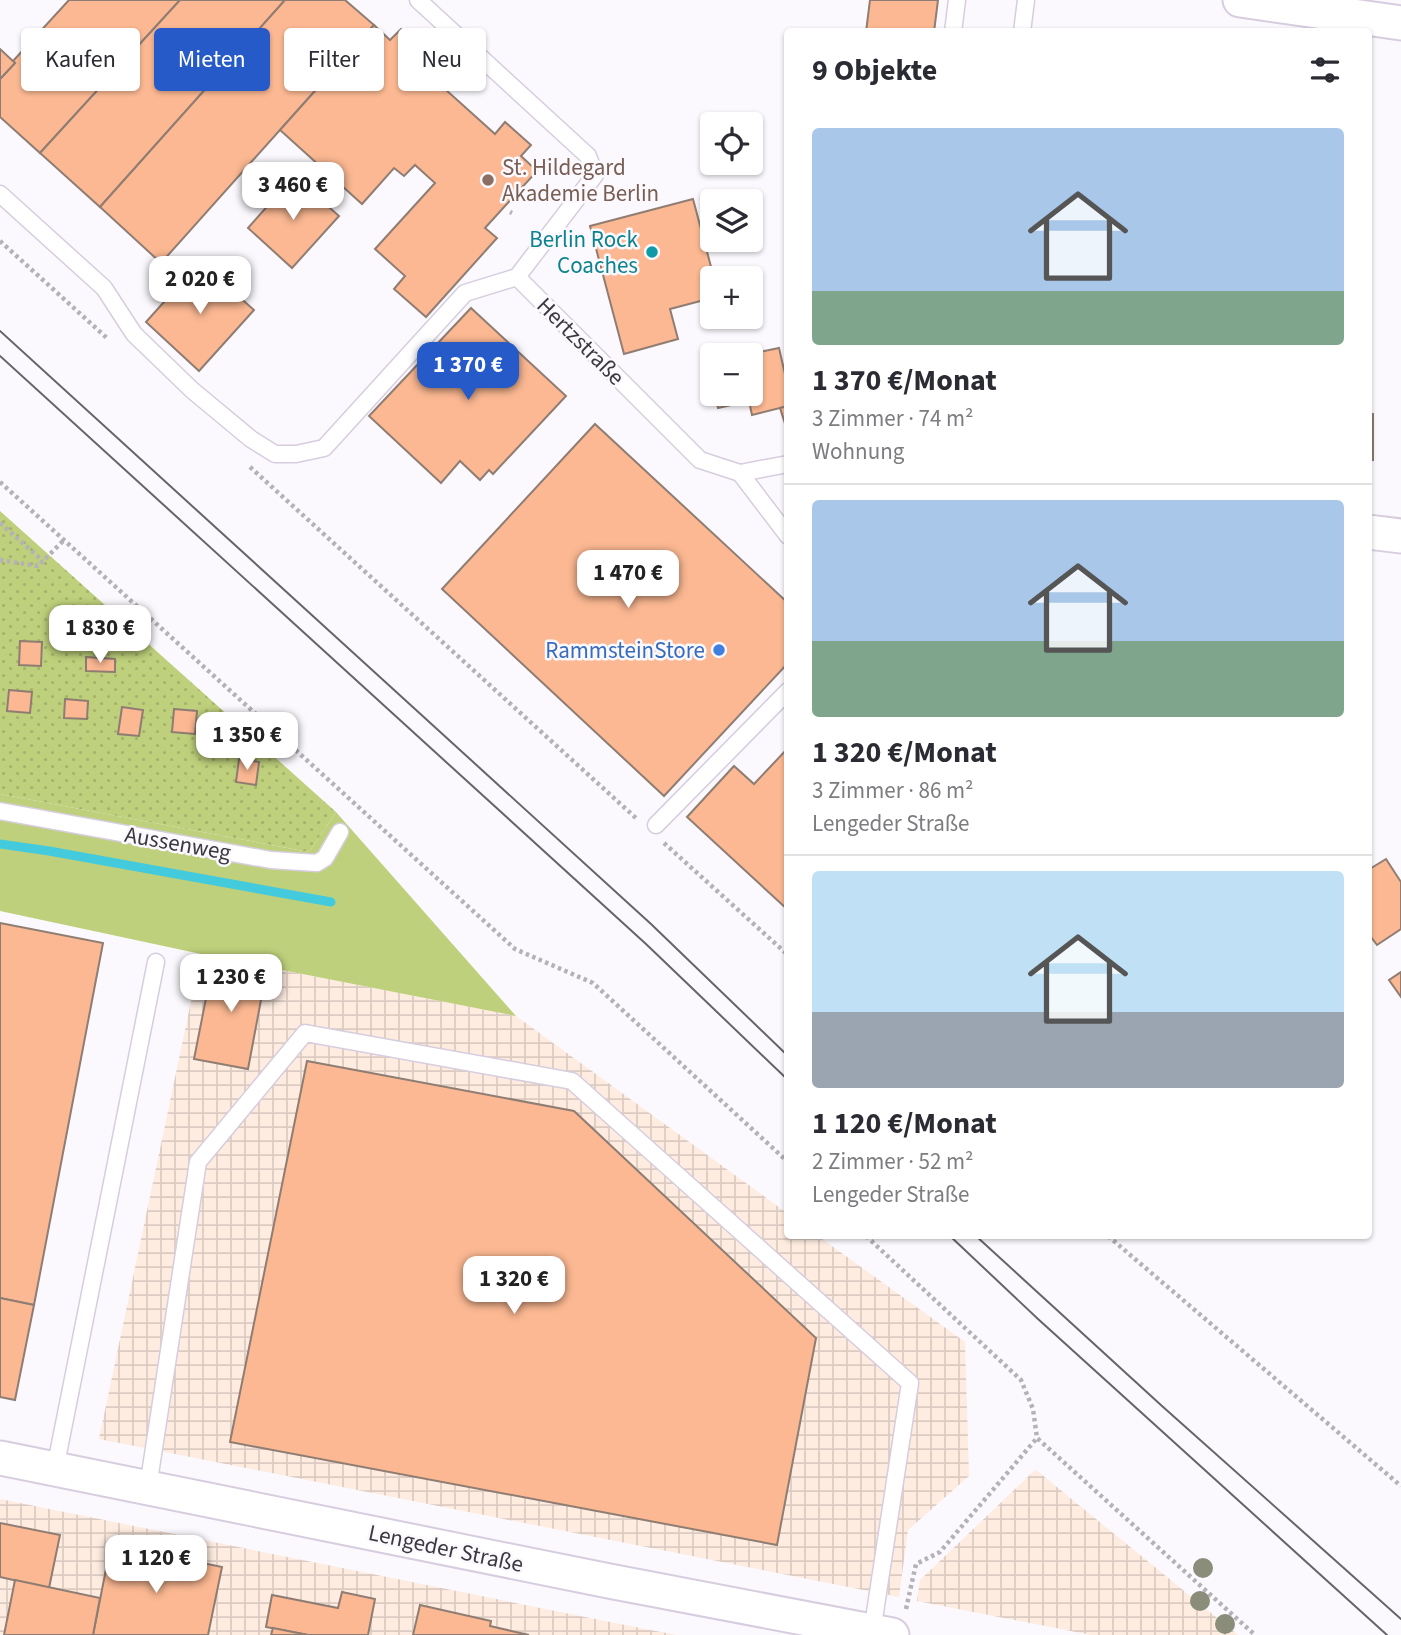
<!DOCTYPE html>
<html lang="de">
<head>
<meta charset="utf-8">
<style>
	body { margin:0; font-family:"Source Sans 3",sans-serif; background:#f7f7f7; color:#2b2b33; height:100vh; display:flex; flex-direction:column; font-size:26px; white-space:nowrap }
	* { box-sizing:border-box; margin:0 }
	p { font-size:23px; color:#7c7c81 }
	.icon { flex:none; width:38px; height:38px; fill:none; stroke:currentColor; stroke-width:2; stroke-linecap:round; stroke-linejoin:round }
	.map { position:relative; flex:1; overflow:hidden }
	.panel { position:absolute; left:784px; top:28px; width:588px; height:1211px; display:flex; flex-direction:column; background:#fff; border-radius:7px; box-shadow:0 2px 5px #0004 }
	.panel>* { flex:none }
	.top-card { position:absolute; left:21px; top:28px; width:658px; height:63px; display:flex; gap:14px }
	.controls { position:absolute; left:700px; top:112px; display:grid; gap:14px }
	.controls a { display:grid; place-items:center; width:63px; height:63px; border-radius:7px; background:#fff; box-shadow:0 2px 5px #0004; font-size:35px }
	.price { position:absolute; translate:-50% -60px; padding:0 16px; border-radius:14px; background:#fff; color:#222; font-size:23px; line-height:46px; filter:drop-shadow(0 2px 4px #0008) }
	.price::after { content:''; position:absolute; left:50%; top:42px; width:21px; height:16px; margin-left:-10px; background:inherit; clip-path:polygon(0 0,100% 0,50% 100%) }
	.price.active { background:#265ac8; color:#fff }
	ul { padding:0; list-style:none }
	li { display:grid; align-content:center; gap:14px; height:371px; padding:0 28px }
	li+li { border-top:2px solid #e1e1e2 }
	li span { display:grid; place-items:center; height:217px; border-radius:7px; color:#555 }
	li>.icon { margin-inline-start:auto }
	span .icon { width:126px; height:126px; fill:#fffc; stroke-width:1 }
	li b { font-size:30px }
	h2 { display:flex; justify-content:space-between; align-items:center; height:84px; padding:0 28px; font-size:30px }
	.tag { padding:0 24px; border-radius:7px; background:#fff; box-shadow:0 2px 5px #0004; font-size:24px; line-height:63px }
	.tag.active { background:#265ac8; color:#fff }
	.map>svg:first-child { display:block }
	.industrial { fill:url(#industrial-grid) }
	.green { fill:#bed07b }
	.garden { fill:url(#garden-dots) }
	.lines { fill:none; stroke-linecap:round; stroke-linejoin:round }
	.stream { stroke:#44cadd; stroke-width:9 }
	.building { fill:#fbb892; stroke:#8f7d73; stroke-width:2 }
	.lane-casing { stroke:#d7cddf; stroke-width:19 }
	.street-casing { stroke:#d7cddf; stroke-width:37 }
	.path { stroke:#b4b1b7; stroke-width:4.5; stroke-dasharray:3.5 3.5; stroke-linecap:butt }
	.lane { stroke:#fff; stroke-width:16 }
	.street { stroke:#fff; stroke-width:33 }
	.tram { stroke:#676369; stroke-width:2 }
	.tree { fill:#8a8d7a }
	.education-dot { fill:#8d6e63; stroke:#fbf9fd; stroke-width:2.5 }
	.culture-dot { fill:#0f9aa8; stroke:#fbf9fd; stroke-width:2.5 }
	.shop-dot { fill:#3f7fe0; stroke:#fbf9fd; stroke-width:2.5 }
	.labels { text-anchor:middle; stroke-width:5; stroke-linejoin:round; paint-order:stroke }
	.education-label { font-size:23px; fill:#785e54; stroke:#fbf9fd; text-anchor:start }
	.culture-label { font-size:23px; fill:#0d838f; stroke:#fbf9fd; text-anchor:end }
	.street-label { font-size:23px; fill:#3c383f; stroke:#fbf9fd }
	.shop-label { font-size:23px; fill:#366cbe; stroke:#fbf9fd; text-anchor:end }
</style>
</head>
<body>
<div class="map">
<svg width="1401" height="1635" viewBox="0 0 1401 1635">
	<defs>
		<pattern id="industrial-grid" width="8" height="8" patternUnits="userSpaceOnUse" patternTransform="scale(1.75)"><rect width="8" height="8" fill="#feece1"/><path d="M0 4h8M4 0v8" fill="none" stroke="#dbcbc2"/></pattern>
		<pattern id="garden-dots" width="8" height="8" patternUnits="userSpaceOnUse" patternTransform="scale(1.75)"><rect width="8" height="8" fill="#bed07b"/><path d="M2 2h.1M6 6h.1" fill="none" stroke="#a4b36b" stroke-width="1.8" stroke-linecap="round"/></pattern>
	</defs>
	<rect width="100%" height="100%" fill="#fbf9fd"/>
	<!-- industrial -->
	<g class="industrial">
		<path d="M201,954L516,1016L787,1213L788,1236H818L965,1342L969,1476L908,1530L899,1597L99,1439Z"/>
		<path d="M1035,1470H1036L1238,1635H1091L917,1601L920,1580Z"/>
		<path d="M0,1499L645,1629L677,1635H0Z"/>
	</g>
	<!-- green -->
	<path class="green" d="M0,794L309,852L336,812L516,1016L201,954L0,911Z"/>
	<!-- garden -->
	<path class="garden" d="M0,511L336,812L309,852L0,794Z"/>
	<g class="lines">
		<!-- stream -->
		<path class="stream" d="M0,844L49,851L331,902"/>
	</g>
	<!-- building -->
	<g class="building">
		<path d="M69,0H180L40,153L0,117V79L15,63L13,61Z"/>
		<path d="M180,0H285L100,207L40,153Z"/>
		<path d="M285,0H345L374,25L161,263L100,207Z"/>
		<path d="M870,0H938L934,32H866Z"/>
		<path d="M374,25L390,40L401,29L426,51L416,63L495,134L505,122L531,145L521,156L537,171L485,228L497,238L426,317L394,289L405,276L375,249L435,183L415,165L404,176L394,168L362,204L280,130Z"/>
		<path d="M0,49L15,63L0,79Z"/>
		<path d="M294,176L339,216L292,268L248,228Z"/>
		<path d="M693,199L714,278H712V298L670,309L678,339L624,354L590,226Z"/>
		<path d="M200,262L254,310L199,371L146,322Z"/>
		<path d="M471,308L566,396L493,474L489,470L480,480L460,461L441,483L369,416Z"/>
		<path d="M1368,320L1370,414H1373V460H1368Z"/>
		<path d="M779,348L788,387V406L752,415L749,401L718,408L715,394H751V355H745Z"/>
		<path d="M788,406V433L780,408Z"/>
		<path d="M595,424L788,603V663L664,796L442,589Z"/>
		<path d="M20,641L42,642L41,666L19,665Z"/>
		<path d="M86,657L115,659V672L86,671Z"/>
		<path d="M9,690L32,692L30,713L7,711Z"/>
		<path d="M65,699L88,701L87,719L64,718Z"/>
		<path d="M122,707L143,710L139,736L118,734Z"/>
		<path d="M174,709L197,711L195,734L172,732Z"/>
		<path d="M788,748V910L687,817L734,766L754,784Z"/>
		<path d="M239,759L259,762L256,785L236,782Z"/>
		<path d="M1386,859L1401,882V929L1377,945L1368,933V870Z"/>
		<path d="M0,923L103,943L34,1305L0,1298Z"/>
		<path d="M214,958L267,968L248,1069L194,1059Z"/>
		<path d="M1401,972V997L1389,980Z"/>
		<path d="M307,1061L574,1111L816,1338L777,1545L230,1442Z"/>
		<path d="M0,1298L34,1305L15,1400L0,1397Z"/>
		<path d="M0,1523L60,1535L49,1588L0,1577Z"/>
		<path d="M111,1544L222,1567L208,1635H93Z"/>
		<path d="M15,1580L100,1598L93,1635H4Z"/>
		<path d="M342,1592L375,1599L368,1635H308L266,1627L272,1595L338,1608Z"/>
		<path d="M420,1605L491,1621L490,1626L529,1635H413Z"/>
		<path d="M273,1628L308,1635H271Z"/>
	</g>
	<g class="lines">
		<!-- lane casing -->
		<g class="lane-casing">
			<g id="lane">
				<path d="M418,0L588,156L595,175L517,277L700,460L740,473L788,464"/>
				<path d="M953,32L957,0"/>
				<path d="M1022,32L1026,0"/>
				<path d="M0,194L104,288L134,334L192,390L251,439L275,454H296L324,448L465,293L517,277"/>
				<path d="M740,473L788,536"/>
				<path d="M0,811L271,860L317,863L325,858L340,832"/>
				<path d="M656,825L788,691"/>
				<path d="M55,1469L156,962"/>
				<path d="M148,1487L198,1162L305,1033L572,1081L910,1383L872,1632"/>
			</g>
		</g>
		<!-- street casing -->
		<g class="street-casing">
			<g id="street">
				<path d="M1240,0L1401,23"/>
				<path d="M1368,532L1401,536"/>
				<path d="M0,1458L609,1581L892,1635"/>
			</g>
		</g>
		<!-- path -->
		<g class="path">
			<path d="M510,212L512,213"/>
			<path d="M0,241L108,339"/>
			<path d="M250,467L637,819"/>
			<path d="M0,482L515,949L593,983L788,1162"/>
			<path d="M0,523L43,561"/>
			<path d="M0,560L38,566L64,540"/>
			<path d="M664,843L788,955"/>
			<path d="M866,1236L1021,1380L1033,1409L1037,1438L1255,1635"/>
			<path d="M1108,1236L1401,1486"/>
			<path d="M906,1609L916,1564L940,1552L1037,1438"/>
		</g>
		<!-- lane -->
		<use href="#lane" class="lane"/>
		<!-- street -->
		<use href="#street" class="street"/>
		<!-- tram -->
		<g class="tram">
			<path d="M0,331L651,924L788,1056"/>
			<path d="M0,356L646,944L788,1080"/>
			<path d="M950,1236L1038,1319L1387,1635"/>
			<path d="M976,1236L1162,1406L1401,1619"/>
		</g>
	</g>
	<!-- trees -->
	<g class="tree">
		<circle cx="1203" cy="1568" r="10"/>
		<circle cx="1200" cy="1601" r="10"/>
		<circle cx="1225" cy="1624" r="10"/>
	</g>
	<!-- markers -->
	<circle class="education-dot" cx="488" cy="180" r="7"/>
	<circle class="culture-dot" cx="652" cy="252" r="7"/>
	<circle class="shop-dot" cx="719" cy="650" r="7"/>
	<g class="labels">
		<!-- education labels -->
		<g class="education-label">
			<text x="502" y="175">St. Hildegard<tspan x="502" dy="26">Akademie Berlin</tspan></text>
		</g>
		<!-- culture labels -->
		<g class="culture-label">
			<text x="638" y="247">Berlin Rock<tspan x="638" dy="26">Coaches</tspan></text>
		</g>
		<!-- street labels -->
		<g class="street-label">
			<text transform="translate(581 341) rotate(45)" y="8">Hertzstraße</text>
			<text transform="translate(178 843) rotate(10)" y="8">Aussenweg</text>
			<text transform="translate(446 1548) rotate(12)" y="8">Lengeder Straße</text>
		</g>
		<!-- shop labels -->
		<g class="shop-label">
			<text x="705" y="658">RammsteinStore</text>
		</g>
	</g>
</svg>
<div class="controls">
<a><svg class="icon" aria-label="locate" viewBox="0 0 24 24"><circle cx="12" cy="12" r="6"/><path d="M12 2v4M12 18v4M2 12h4M18 12h4"/></svg></a>
<a><svg class="icon" aria-label="layers" viewBox="0 0 24 24"><path d="M12 4l9 5-9 5-9-5zM3 14l9 5 9-5"/></svg></a>
<a>+</a>
<a>−</a>
</div>
<b class="price" style="left:293px;top:222px">3 460 €</b>
<b class="price" style="left:200px;top:316px">2 020 €</b>
<b class="price active" style="left:468px;top:402px">1 370 €</b>
<b class="price" style="left:628px;top:610px">1 470 €</b>
<b class="price" style="left:100px;top:665px">1 830 €</b>
<b class="price" style="left:247px;top:772px">1 350 €</b>
<b class="price" style="left:231px;top:1014px">1 230 €</b>
<b class="price" style="left:514px;top:1316px">1 320 €</b>
<b class="price" style="left:156px;top:1595px">1 120 €</b>
<div class="top-card">
<a class="tag">Kaufen</a>
<a class="tag active">Mieten</a>
<a class="tag">Filter</a>
<a class="tag">Neu</a>
</div>
<section class="panel">
<h2>9 Objekte<svg class="icon" aria-label="filters" viewBox="0 0 24 24"><path d="M4 7h16M4 17h16"/><circle cx="9" cy="7" r="2"/><circle cx="15" cy="17" r="2"/></svg></h2>
<ul>
<li><span style="background:linear-gradient(#a9c7e8 75%,#7fa58c 0)"><svg class="icon" aria-label="home" viewBox="0 0 24 24"><path d="M3 11l9-7 9 7M6 9v11h12V9"/></svg></span><div><b>1 370 €/Monat</b><p>3 Zimmer · 74 m²</p><p>Wohnung</p></div></li>
<li><span style="background:linear-gradient(#a9c7e8 65%,#7fa58c 0)"><svg class="icon" aria-label="home" viewBox="0 0 24 24"><path d="M3 11l9-7 9 7M6 9v11h12V9"/></svg></span><div><b>1 320 €/Monat</b><p>3 Zimmer · 86 m²</p><p>Lengeder Straße</p></div></li>
<li><span style="background:linear-gradient(#bfe0f5 65%,#9aa5b1 0)"><svg class="icon" aria-label="home" viewBox="0 0 24 24"><path d="M3 11l9-7 9 7M6 9v11h12V9"/></svg></span><div><b>1 120 €/Monat</b><p>2 Zimmer · 52 m²</p><p>Lengeder Straße</p></div></li>
</ul>
</section>
</div>
</body>
</html>
